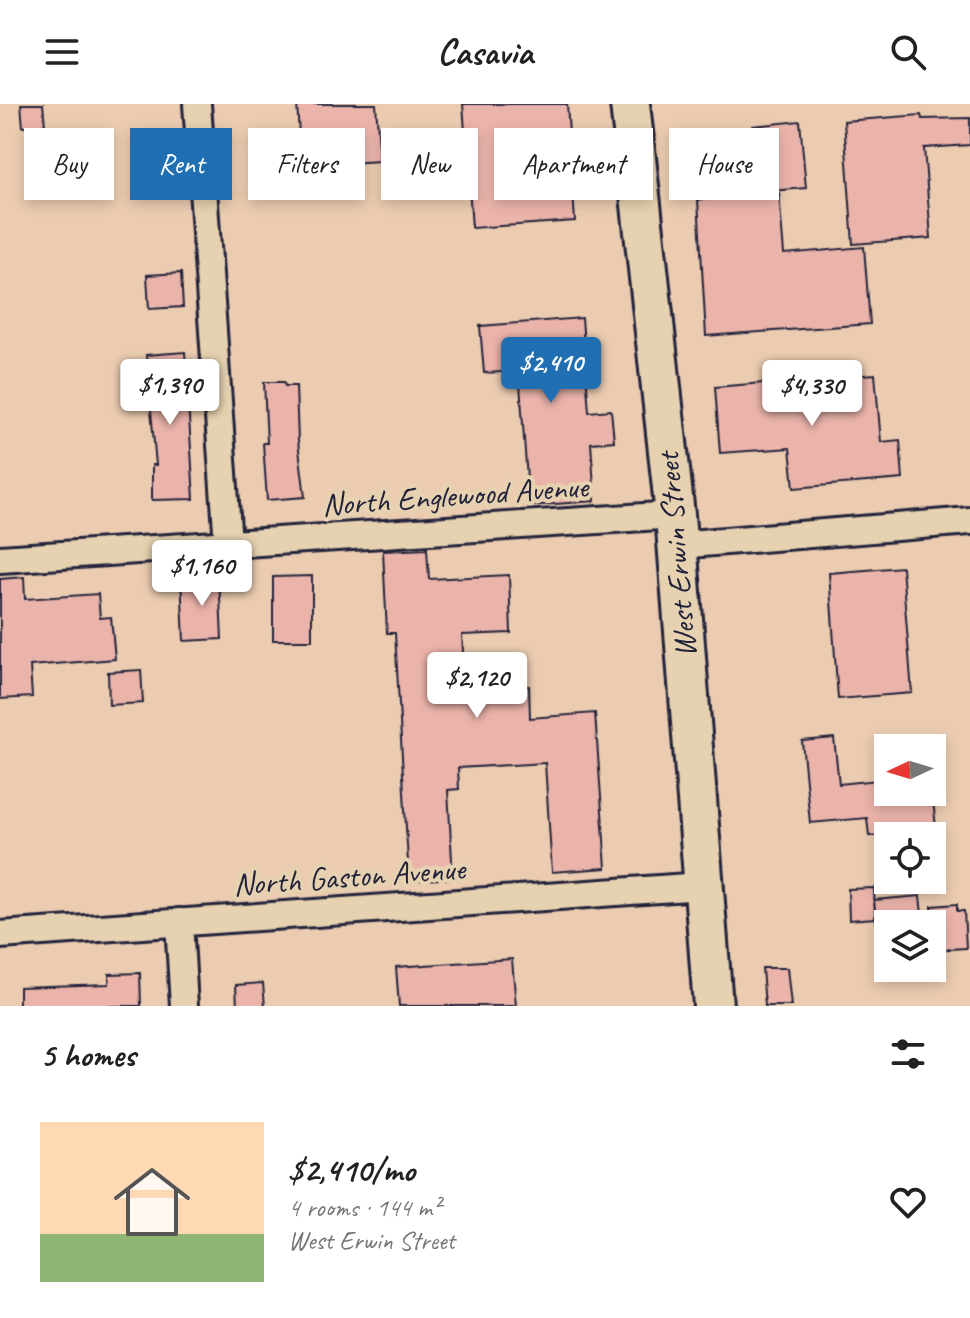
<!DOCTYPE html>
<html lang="en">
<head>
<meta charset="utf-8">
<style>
	body { margin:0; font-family:Caveat,sans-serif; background:#f6f6f6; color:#222; height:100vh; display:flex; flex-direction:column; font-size:30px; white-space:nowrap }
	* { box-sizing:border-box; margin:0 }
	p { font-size:26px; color:#767676 }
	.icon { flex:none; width:44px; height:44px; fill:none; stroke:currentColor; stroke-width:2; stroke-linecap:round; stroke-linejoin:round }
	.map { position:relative; height:902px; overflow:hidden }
	.panel { display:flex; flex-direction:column; background:#fff; flex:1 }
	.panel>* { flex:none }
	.top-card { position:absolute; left:24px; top:24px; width:922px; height:72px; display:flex; gap:16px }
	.needle { width:52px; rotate:266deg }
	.tools { position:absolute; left:874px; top:630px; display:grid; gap:16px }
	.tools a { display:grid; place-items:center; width:72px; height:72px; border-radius:0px; background:#fff; box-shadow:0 4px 12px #0003; font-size:40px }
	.price { position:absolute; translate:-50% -68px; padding:0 18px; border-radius:8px; background:#fff; color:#222; font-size:26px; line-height:52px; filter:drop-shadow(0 2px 4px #0008) }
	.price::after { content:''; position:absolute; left:50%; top:48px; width:24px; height:18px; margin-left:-12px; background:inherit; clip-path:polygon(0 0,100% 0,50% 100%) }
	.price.on { background:#1f6fb2; color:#fff }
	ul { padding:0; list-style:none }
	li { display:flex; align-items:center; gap:24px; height:200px; padding:0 40px }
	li+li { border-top:2px solid #e0e0e0 }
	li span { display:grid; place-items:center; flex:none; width:224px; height:160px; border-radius:0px; color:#555 }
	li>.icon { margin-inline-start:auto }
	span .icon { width:96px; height:96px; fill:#fffc; stroke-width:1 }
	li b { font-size:34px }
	h2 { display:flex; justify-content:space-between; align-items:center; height:96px; padding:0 40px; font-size:34px }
	.chip { padding:0 28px; border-radius:0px; background:#fff; box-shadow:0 4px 12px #0003; font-size:28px; line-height:72px }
	.chip.on { background:#1f6fb2; color:#fff }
	header { display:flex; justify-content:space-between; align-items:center; height:104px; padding:0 40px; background:#fff; font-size:36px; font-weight:700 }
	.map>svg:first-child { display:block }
	.building { fill:#ebb4ab; stroke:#22223b; stroke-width:2 }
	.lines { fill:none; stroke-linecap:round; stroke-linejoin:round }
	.street-casing { stroke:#22223b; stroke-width:32 }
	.secondary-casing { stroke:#22223b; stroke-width:44 }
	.street { stroke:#e6d2b0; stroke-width:26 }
	.secondary { stroke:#e6d2b0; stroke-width:38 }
	.labels { text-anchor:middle; stroke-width:8; stroke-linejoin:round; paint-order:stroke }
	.street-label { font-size:32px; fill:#22223b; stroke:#e6d2b0 }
</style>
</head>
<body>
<header><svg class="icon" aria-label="menu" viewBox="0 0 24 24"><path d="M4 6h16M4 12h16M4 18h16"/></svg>Casavia<svg class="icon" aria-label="search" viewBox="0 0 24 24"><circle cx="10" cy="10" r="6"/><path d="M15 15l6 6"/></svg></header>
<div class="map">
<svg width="970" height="902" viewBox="0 0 970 902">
	<rect width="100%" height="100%" fill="#ebccb1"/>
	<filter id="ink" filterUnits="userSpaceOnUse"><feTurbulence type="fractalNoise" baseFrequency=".0125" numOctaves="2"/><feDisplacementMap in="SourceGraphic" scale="16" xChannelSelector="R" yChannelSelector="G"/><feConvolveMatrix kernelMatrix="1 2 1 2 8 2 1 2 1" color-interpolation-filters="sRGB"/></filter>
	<g filter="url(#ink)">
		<!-- building -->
		<g class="building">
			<path d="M21,0H43L45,21L23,23Z"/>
			<path d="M297,0H376L380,57L301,62Z"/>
			<path d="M463,0H567L575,117L472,124Z"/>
			<path d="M921,11L922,15L970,14V41L924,44L931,134L853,140L844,17Z"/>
			<path d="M800,17L806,84L759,88L753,22Z"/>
			<path d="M779,89L784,150L864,143L870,220L706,232L698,96Z"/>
			<path d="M181,169L183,203L149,205L147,171Z"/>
			<path d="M582,214L589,308L611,306L614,337L591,339L595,397L529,402L519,267L484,269L480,222Z"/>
			<path d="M185,248L194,395L152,396V361H156L146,251Z"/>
			<path d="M875,270L881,338L900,336L903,375L794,384L790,344L720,349L715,283Z"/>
			<path d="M264,278H284L285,282H296L298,337L305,393L267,396L263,339H267Z"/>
			<path d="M427,445L429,475L509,471L511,529L462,531L465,582H529L530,614L595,609L606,764L552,768L545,659L458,664L459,685L448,686L453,774L409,777L395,529H387L383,447Z"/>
			<path d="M902,463L912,589L838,595L829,469Z"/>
			<path d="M219,472L222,535L184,537L181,474Z"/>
			<path d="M312,472V536H273V473Z"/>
			<path d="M24,473L25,495L98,490L100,514L111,513L115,555L30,562L32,593L0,595V475Z"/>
			<path d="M141,566L143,599L109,601L108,568Z"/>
			<path d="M834,634L839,680L888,675V688H932L937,732H869L867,714L810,719L802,637Z"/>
			<path d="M874,784L875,814L849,816L848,785Z"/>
			<path d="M920,792L923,820L877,822L874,796Z"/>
			<path d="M957,800V807H964L966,844L932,846V802Z"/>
			<path d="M512,855L516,902H399L396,863Z"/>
			<path d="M762,864H787L791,902H765Z"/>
			<path d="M140,869L141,902H19V883L109,880V870Z"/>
			<path d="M263,879L265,902H237L236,881Z"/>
		</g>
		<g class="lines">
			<!-- street casing -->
			<g class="street-casing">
				<g id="street">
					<path d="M197,0L228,440"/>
					<path d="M677,441L970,417"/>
					<path d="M0,455L675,411"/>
					<path d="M179,818L184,902"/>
					<path d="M0,831L702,782"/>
				</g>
			</g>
			<!-- secondary casing -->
			<g class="secondary-casing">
				<path id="secondary" d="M630,0L675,411L713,902"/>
			</g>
			<!-- street -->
			<use href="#street" class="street"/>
			<!-- secondary -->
			<use href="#secondary" class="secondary"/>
		</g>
	</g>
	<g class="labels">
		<!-- street labels -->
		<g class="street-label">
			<text transform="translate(455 391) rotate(-4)" y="11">North Englewood Avenue</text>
			<text transform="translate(676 451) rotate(-95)" y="11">West Erwin Street</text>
			<text transform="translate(349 772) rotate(-4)" y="11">North Gaston Avenue</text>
		</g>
	</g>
</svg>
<div class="tools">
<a><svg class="needle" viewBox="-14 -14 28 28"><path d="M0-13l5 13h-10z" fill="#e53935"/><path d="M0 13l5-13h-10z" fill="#767676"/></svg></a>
<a><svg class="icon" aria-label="locate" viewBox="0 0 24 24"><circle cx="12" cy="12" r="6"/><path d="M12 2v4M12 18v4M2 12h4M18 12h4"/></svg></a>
<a><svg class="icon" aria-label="layers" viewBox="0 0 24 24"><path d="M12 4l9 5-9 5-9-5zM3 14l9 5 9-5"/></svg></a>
</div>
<b class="price on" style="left:551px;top:301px">$2,410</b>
<b class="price" style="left:170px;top:323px">$1,390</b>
<b class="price" style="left:812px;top:324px">$4,330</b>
<b class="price" style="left:202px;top:504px">$1,160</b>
<b class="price" style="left:477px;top:616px">$2,120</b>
<div class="top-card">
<a class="chip">Buy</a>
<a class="chip on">Rent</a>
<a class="chip">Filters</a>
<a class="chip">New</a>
<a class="chip">Apartment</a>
<a class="chip">House</a>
</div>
</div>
<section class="panel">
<h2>5 homes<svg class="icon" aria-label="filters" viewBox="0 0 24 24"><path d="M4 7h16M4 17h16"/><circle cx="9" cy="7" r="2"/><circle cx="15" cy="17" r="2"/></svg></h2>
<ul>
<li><span style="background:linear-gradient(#ffd9b3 70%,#8fb573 0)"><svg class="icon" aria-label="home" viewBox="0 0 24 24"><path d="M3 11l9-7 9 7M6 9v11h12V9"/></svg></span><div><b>$2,410/mo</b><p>4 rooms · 144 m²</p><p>West Erwin Street</p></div><svg class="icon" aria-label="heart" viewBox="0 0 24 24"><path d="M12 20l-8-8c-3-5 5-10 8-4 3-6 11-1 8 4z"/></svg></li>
</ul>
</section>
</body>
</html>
